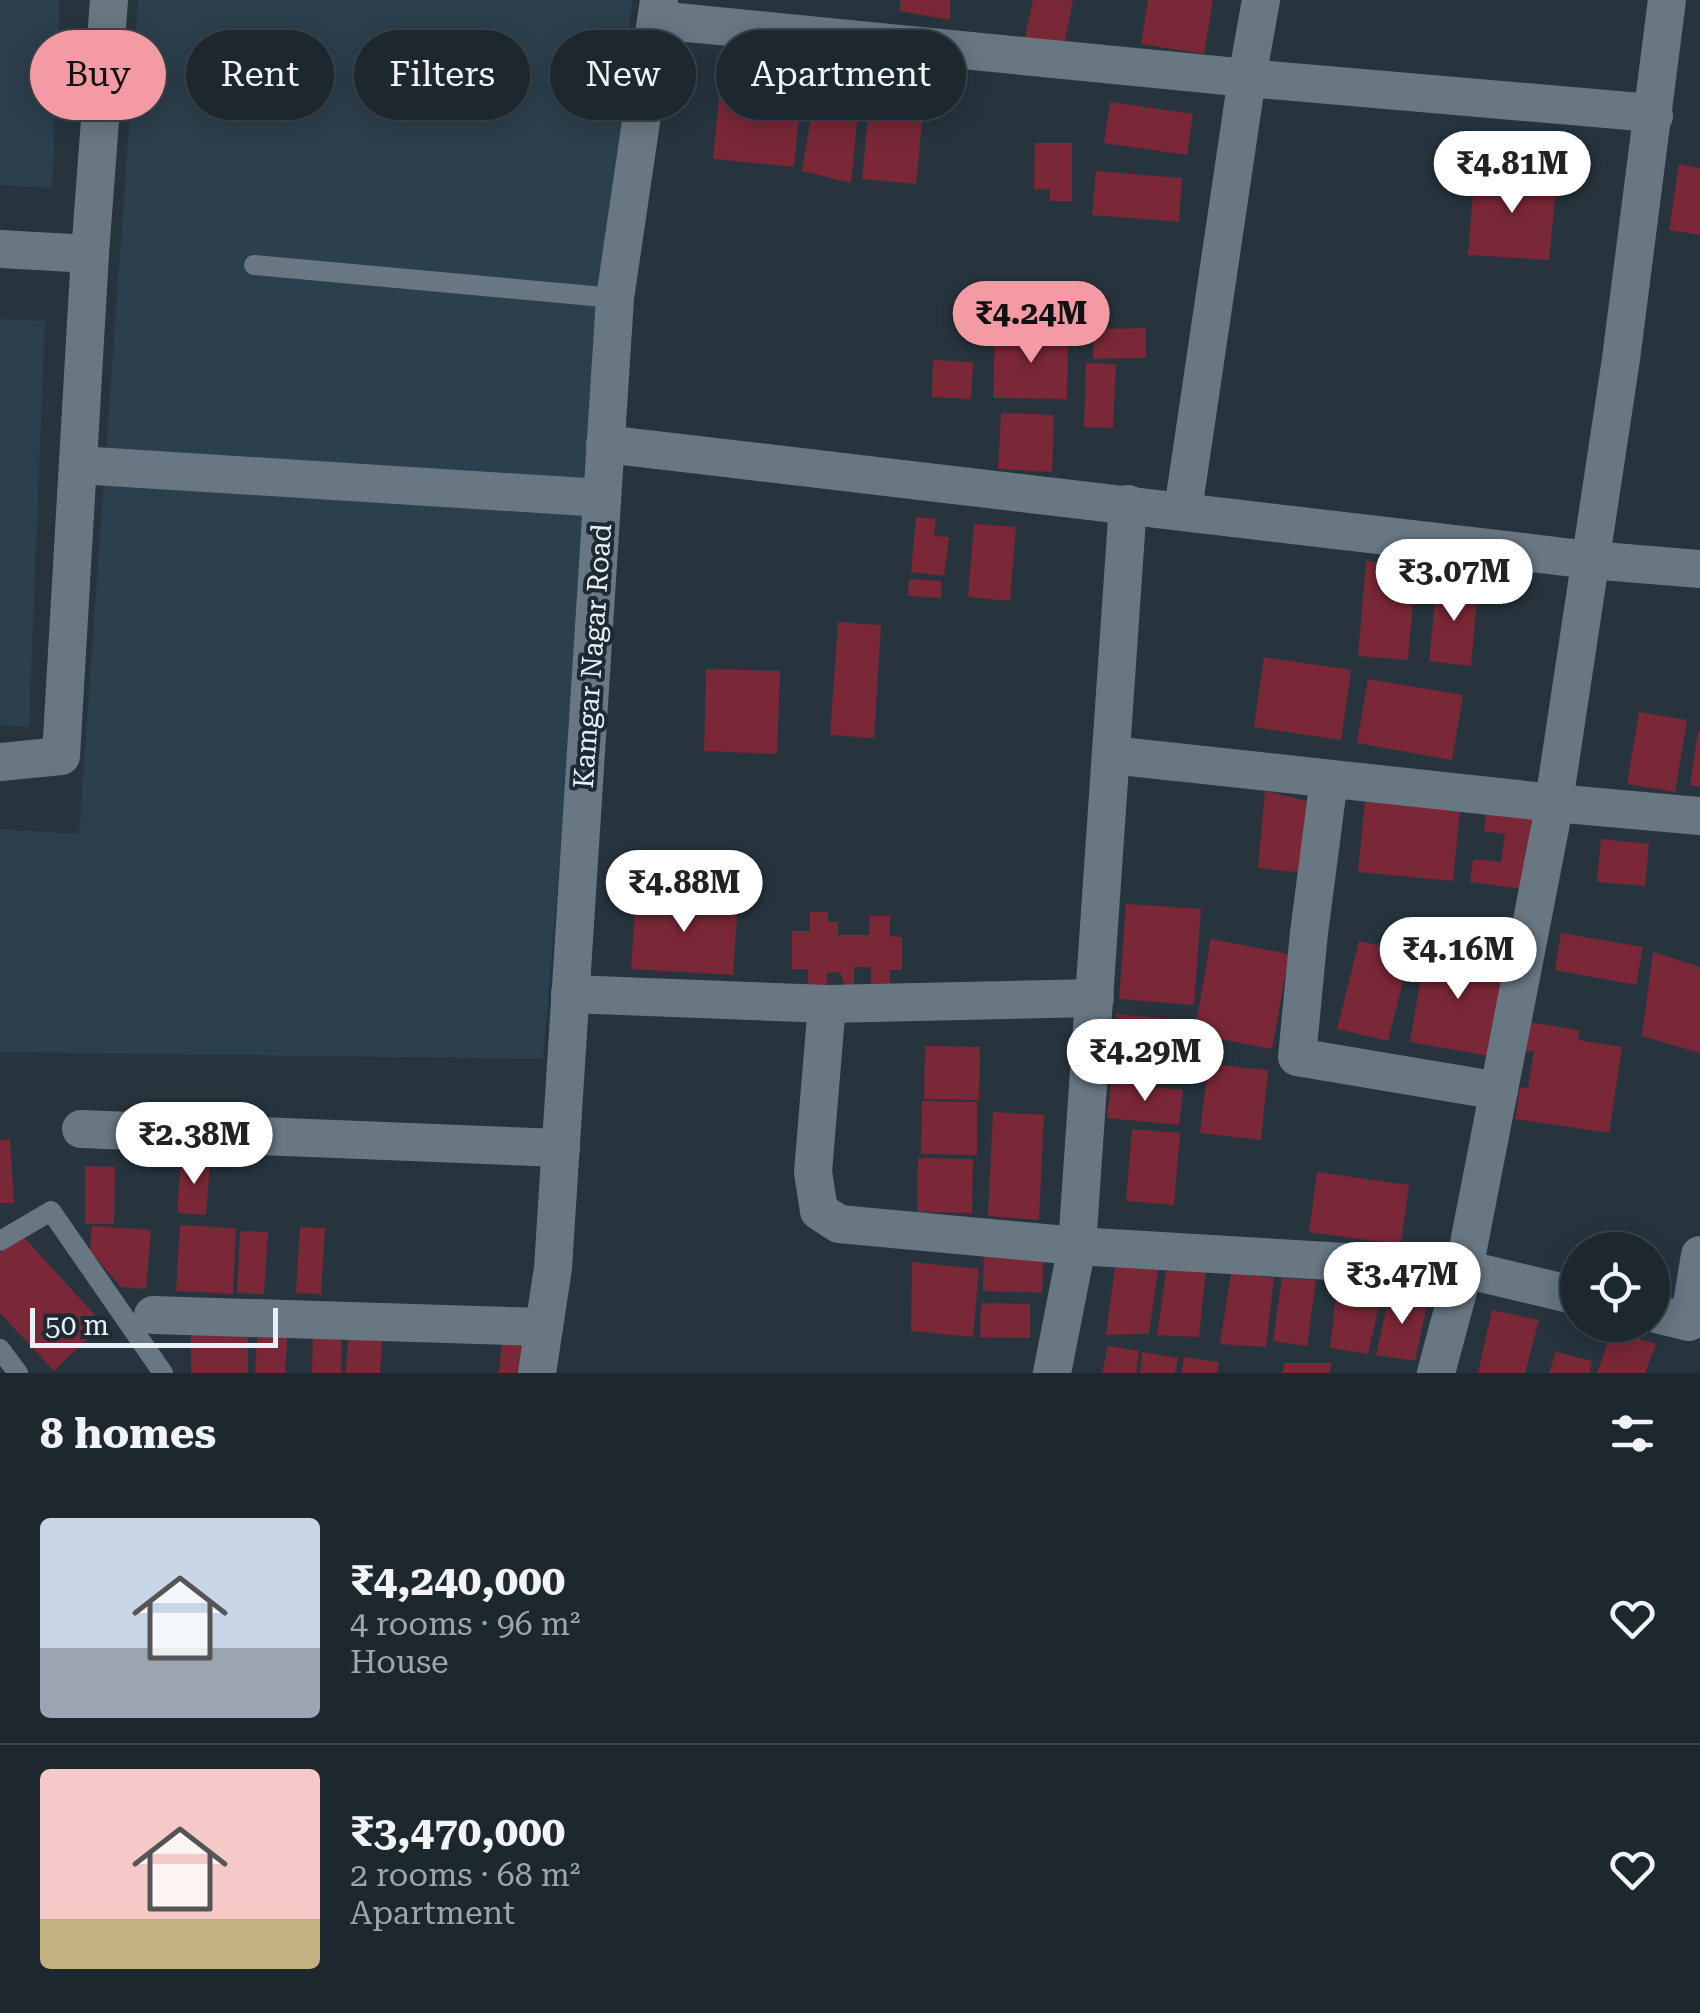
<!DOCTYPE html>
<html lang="en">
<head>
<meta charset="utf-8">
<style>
	body { margin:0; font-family:"Roboto Serif",serif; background:#252f36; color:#f1f3f6; height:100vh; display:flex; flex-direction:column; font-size:38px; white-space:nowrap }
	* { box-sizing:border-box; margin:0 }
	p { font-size:32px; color:#a0a5aa }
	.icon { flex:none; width:55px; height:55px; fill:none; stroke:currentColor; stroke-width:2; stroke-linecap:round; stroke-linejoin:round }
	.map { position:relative; height:1373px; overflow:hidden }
	.sheet { display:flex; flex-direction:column; background:#1d272e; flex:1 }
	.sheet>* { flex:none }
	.guide { position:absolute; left:30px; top:30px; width:1000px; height:90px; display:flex; gap:20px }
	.tools { position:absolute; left:1560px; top:1232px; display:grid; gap:20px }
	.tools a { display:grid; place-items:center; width:110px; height:110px; border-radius:50%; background:#1d272e; box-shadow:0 5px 25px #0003,0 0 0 2px #3b444a; font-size:50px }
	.scale { position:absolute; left:30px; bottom:25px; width:248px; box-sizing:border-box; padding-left:10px; border:5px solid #e8f1f7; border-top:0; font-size:28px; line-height:35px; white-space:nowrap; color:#e8f1f7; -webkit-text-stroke:8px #1d2a33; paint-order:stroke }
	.price { position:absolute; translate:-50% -85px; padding:0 22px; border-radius:35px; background:#fff; color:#222; font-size:32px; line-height:65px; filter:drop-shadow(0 2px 5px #0008) }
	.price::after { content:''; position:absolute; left:50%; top:60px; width:30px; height:22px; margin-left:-15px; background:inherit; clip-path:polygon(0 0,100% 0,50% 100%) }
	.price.active { background:#f49aa4; color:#111 }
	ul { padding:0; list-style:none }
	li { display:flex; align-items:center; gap:30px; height:250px; padding:0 40px }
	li+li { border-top:2px solid #3b444a }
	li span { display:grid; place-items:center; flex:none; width:280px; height:200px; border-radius:10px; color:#555 }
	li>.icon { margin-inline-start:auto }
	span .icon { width:120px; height:120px; fill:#fffc; stroke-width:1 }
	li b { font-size:42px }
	h2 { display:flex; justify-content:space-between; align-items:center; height:120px; padding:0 40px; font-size:42px }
	.pill { padding:0 35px; border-radius:45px; background:#1d272e; box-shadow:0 5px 25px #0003,0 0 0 2px #3b444a; font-size:35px; line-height:90px }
	.pill.active { background:#f49aa4; color:#111 }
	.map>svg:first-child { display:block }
	.built { fill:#2c3f4c }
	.building { fill:#7a2737 }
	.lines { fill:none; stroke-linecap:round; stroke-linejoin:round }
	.service { stroke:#687782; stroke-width:20 }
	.minor { stroke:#687782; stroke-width:38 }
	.labels { text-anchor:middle; stroke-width:8; stroke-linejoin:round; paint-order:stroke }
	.street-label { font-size:28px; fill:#e8f1f7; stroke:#1d2a33 }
</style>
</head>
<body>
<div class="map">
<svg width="1700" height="1373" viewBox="0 0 1700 1373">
	<rect width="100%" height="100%" fill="#27343e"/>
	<!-- built -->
	<g class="built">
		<path d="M0,0H60L52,188L0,185Z"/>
		<path d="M138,0H632L543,1059L0,1052V829L79,834Z"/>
		<path d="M0,319L45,321L29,727L0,725Z"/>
	</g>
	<!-- building -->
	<g class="building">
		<path d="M901,0H950V20L899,11Z"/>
		<path d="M1033,0H1073L1063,50L1024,42Z"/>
		<path d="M1148,0H1213L1204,54L1141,44Z"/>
		<path d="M723,57L804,66L794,167L713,159Z"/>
		<path d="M872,74L926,80L916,184L862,179Z"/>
		<path d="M818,75L861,83L851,183L802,171Z"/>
		<path d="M1110,102L1193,114L1187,155L1104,143Z"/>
		<path d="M1035,143H1072V201H1050V189L1034,190Z"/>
		<path d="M1679,164L1700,168V235L1669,230Z"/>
		<path d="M1096,171L1182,178L1179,222L1092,215Z"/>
		<path d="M1475,171L1557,178L1549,260L1468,255Z"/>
		<path d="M1146,328V358L1093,359V329Z"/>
		<path d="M995,332L1068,333L1067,399L993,398Z"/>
		<path d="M933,360L973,362L971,399L932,397Z"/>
		<path d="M1086,363L1116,364L1113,428L1084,427Z"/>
		<path d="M1001,413L1054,415L1052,472L998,469Z"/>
		<path d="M916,517L936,519L934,536L949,537L944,576L911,572Z"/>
		<path d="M974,524L1016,527L1010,601L968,597Z"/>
		<path d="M1366,561L1416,565L1408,660L1358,656Z"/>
		<path d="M909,579L941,581V598L908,596Z"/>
		<path d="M1437,583L1478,587L1471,666L1429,661Z"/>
		<path d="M838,622L881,625L874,738L830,735Z"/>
		<path d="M1264,657L1351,670L1341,740L1254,727Z"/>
		<path d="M706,669L780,671L777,754L704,751Z"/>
		<path d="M1368,679L1463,695L1452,760L1357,743Z"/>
		<path d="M1639,712L1687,720L1675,792L1627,784Z"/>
		<path d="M1698,732H1700V787L1690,785Z"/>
		<path d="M1265,791L1315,803L1305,873L1258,868Z"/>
		<path d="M1365,801L1460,810L1453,881L1358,872Z"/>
		<path d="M1486,810L1532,816L1524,889L1470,882L1473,859L1501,862L1505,834L1484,831Z"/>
		<path d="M1601,839L1649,844L1645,886L1597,882Z"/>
		<path d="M636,895L738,902L733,975L631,969Z"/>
		<path d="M1126,904L1201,909L1194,1005L1119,999Z"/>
		<path d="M810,912H828V922H838V935H869L870,916H890V936L902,937V970H890V989H871V967H854V992H847L840,972L827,973V991H808V969H792V931H810Z"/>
		<path d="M1561,933L1643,947L1636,985L1555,970Z"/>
		<path d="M1211,939L1289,954L1272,1049L1194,1034Z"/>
		<path d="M1359,941L1410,953L1388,1041L1337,1029Z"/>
		<path d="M1426,949L1506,963L1489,1056L1410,1042Z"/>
		<path d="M1653,952L1700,967V1053L1642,1036Z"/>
		<path d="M1116,1014L1184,1020L1180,1064L1105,1057L1108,1030L1145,1033L1146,1025L1116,1022Z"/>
		<path d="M1530,1022L1579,1030L1578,1040L1622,1047L1609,1133L1515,1119L1520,1087L1528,1088L1534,1051L1526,1052Z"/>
		<path d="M925,1046L980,1047L979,1100L924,1099Z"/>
		<path d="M1208,1064L1268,1070L1261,1140L1200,1133Z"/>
		<path d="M1111,1082L1183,1090L1179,1125L1107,1118Z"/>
		<path d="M922,1101L977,1102V1155L921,1154Z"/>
		<path d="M993,1112L1044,1115L1039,1220L988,1216Z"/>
		<path d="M1132,1129L1180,1133L1174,1205L1126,1201Z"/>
		<path d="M10,1139L14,1203H0V1140Z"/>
		<path d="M918,1158L973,1159L972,1213L917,1212Z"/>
		<path d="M181,1160L210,1162L206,1215L177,1213Z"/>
		<path d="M85,1166L115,1167L114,1224H85Z"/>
		<path d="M1317,1172L1409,1185L1401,1245L1309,1232Z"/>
		<path d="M180,1225L236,1228L233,1294L176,1291Z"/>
		<path d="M92,1226L151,1230L146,1289L121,1287L90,1251Z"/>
		<path d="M300,1227L325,1228L321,1294L296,1293Z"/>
		<path d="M240,1231L268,1232L264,1294L237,1293Z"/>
		<path d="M21,1234L103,1324L54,1371L0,1313V1253Z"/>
		<path d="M984,1248L1044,1251L1042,1293L983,1291Z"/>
		<path d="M1116,1260L1159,1263L1149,1334L1106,1335Z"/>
		<path d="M912,1262L979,1269L973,1337L911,1331Z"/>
		<path d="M1167,1266L1206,1270L1199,1337L1157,1335Z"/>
		<path d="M1231,1273L1274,1278L1266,1347L1220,1344Z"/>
		<path d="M1282,1278L1316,1280L1307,1346L1273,1341Z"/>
		<path d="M1337,1289L1382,1292L1368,1354L1330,1348Z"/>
		<path d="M1390,1293L1428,1300L1415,1361L1376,1355Z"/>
		<path d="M981,1303L1030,1304V1338L980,1337Z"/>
		<path d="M1492,1310L1539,1320L1525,1373H1478Z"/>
		<path d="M191,1322L248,1323V1373H191Z"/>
		<path d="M258,1324L288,1325L285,1373H255Z"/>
		<path d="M313,1327H342L341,1373H312Z"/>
		<path d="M1612,1330L1656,1344L1645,1373H1597Z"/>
		<path d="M348,1336L382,1338L380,1373H346Z"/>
		<path d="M502,1338L528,1341L525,1373H499Z"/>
		<path d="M1108,1346L1139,1351L1136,1373H1102Z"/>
		<path d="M1142,1352L1178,1358L1175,1373H1140Z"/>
		<path d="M1556,1352L1592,1361L1590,1373H1549Z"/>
		<path d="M1184,1357L1219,1362L1217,1373H1182Z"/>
		<path d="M1284,1363H1332L1329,1373H1283Z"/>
	</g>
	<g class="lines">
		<!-- service -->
		<g class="service">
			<path d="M254,265L615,298"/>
			<path d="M0,1241L51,1211L163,1373"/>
			<path d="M0,1349L18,1373"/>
		</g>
		<!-- minor -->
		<g class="minor">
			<path d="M657,20L1247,78L1652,113L1654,116"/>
			<path d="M0,249L90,254"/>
			<path d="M605,444L1590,560L1700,569"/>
			<path d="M78,465L602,498"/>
			<path d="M1183,510L1247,78L1261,0"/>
			<path d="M1111,755L1554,803L1700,816"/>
			<path d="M0,762L61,756L90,254L109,0"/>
			<path d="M1329,779L1309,933L1297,1057L1499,1091"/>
			<path d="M570,994L827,1004L1095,998"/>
			<path d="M827,1004L813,1172L819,1211L839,1224L1077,1246L1464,1269L1550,828L1621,359L1667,0"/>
			<path d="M81,1129L561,1148"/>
			<path d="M1652,1313L1689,1322L1700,1255"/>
			<path d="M153,1315L544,1327"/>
			<path d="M537,1373L553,1268L615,298L659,0"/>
			<path d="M1052,1373L1077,1246L1128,504"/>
			<path d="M1436,1373L1464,1269L1578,1296"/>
		</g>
	</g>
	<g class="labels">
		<!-- street labels -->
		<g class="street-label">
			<text transform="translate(592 656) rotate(-86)" y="10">Kamgar Nagar Road</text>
		</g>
	</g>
</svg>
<div class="tools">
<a><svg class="icon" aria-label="locate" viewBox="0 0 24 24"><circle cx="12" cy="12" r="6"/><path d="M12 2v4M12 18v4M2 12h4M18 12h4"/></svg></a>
</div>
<div class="scale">50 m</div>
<b class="price" style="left:1512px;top:216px">₹4.81M</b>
<b class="price active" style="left:1031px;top:366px">₹4.24M</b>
<b class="price" style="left:1454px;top:624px">₹3.07M</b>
<b class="price" style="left:684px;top:935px">₹4.88M</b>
<b class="price" style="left:1458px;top:1002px">₹4.16M</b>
<b class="price" style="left:1145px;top:1104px">₹4.29M</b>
<b class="price" style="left:194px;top:1187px">₹2.38M</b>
<b class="price" style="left:1402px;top:1327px">₹3.47M</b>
<div class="guide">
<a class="pill active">Buy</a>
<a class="pill">Rent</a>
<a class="pill">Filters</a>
<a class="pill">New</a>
<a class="pill">Apartment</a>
</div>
</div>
<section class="sheet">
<h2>8 homes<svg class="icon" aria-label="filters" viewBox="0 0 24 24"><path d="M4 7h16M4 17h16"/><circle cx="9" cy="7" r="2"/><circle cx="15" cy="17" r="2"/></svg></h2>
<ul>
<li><span style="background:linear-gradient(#c9d6e8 65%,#9aa5b1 0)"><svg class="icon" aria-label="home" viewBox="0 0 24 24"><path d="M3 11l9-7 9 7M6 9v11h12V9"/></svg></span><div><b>₹4,240,000</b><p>4 rooms · 96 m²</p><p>House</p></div><svg class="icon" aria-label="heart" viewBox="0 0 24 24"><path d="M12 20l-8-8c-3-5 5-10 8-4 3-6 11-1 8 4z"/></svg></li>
<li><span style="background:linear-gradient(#f6c9c9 75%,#c2b280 0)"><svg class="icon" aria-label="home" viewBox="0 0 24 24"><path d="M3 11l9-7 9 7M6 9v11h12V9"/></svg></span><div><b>₹3,470,000</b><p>2 rooms · 68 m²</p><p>Apartment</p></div><svg class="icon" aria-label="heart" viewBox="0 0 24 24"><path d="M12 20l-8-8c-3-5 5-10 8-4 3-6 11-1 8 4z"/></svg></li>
</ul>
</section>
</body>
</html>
